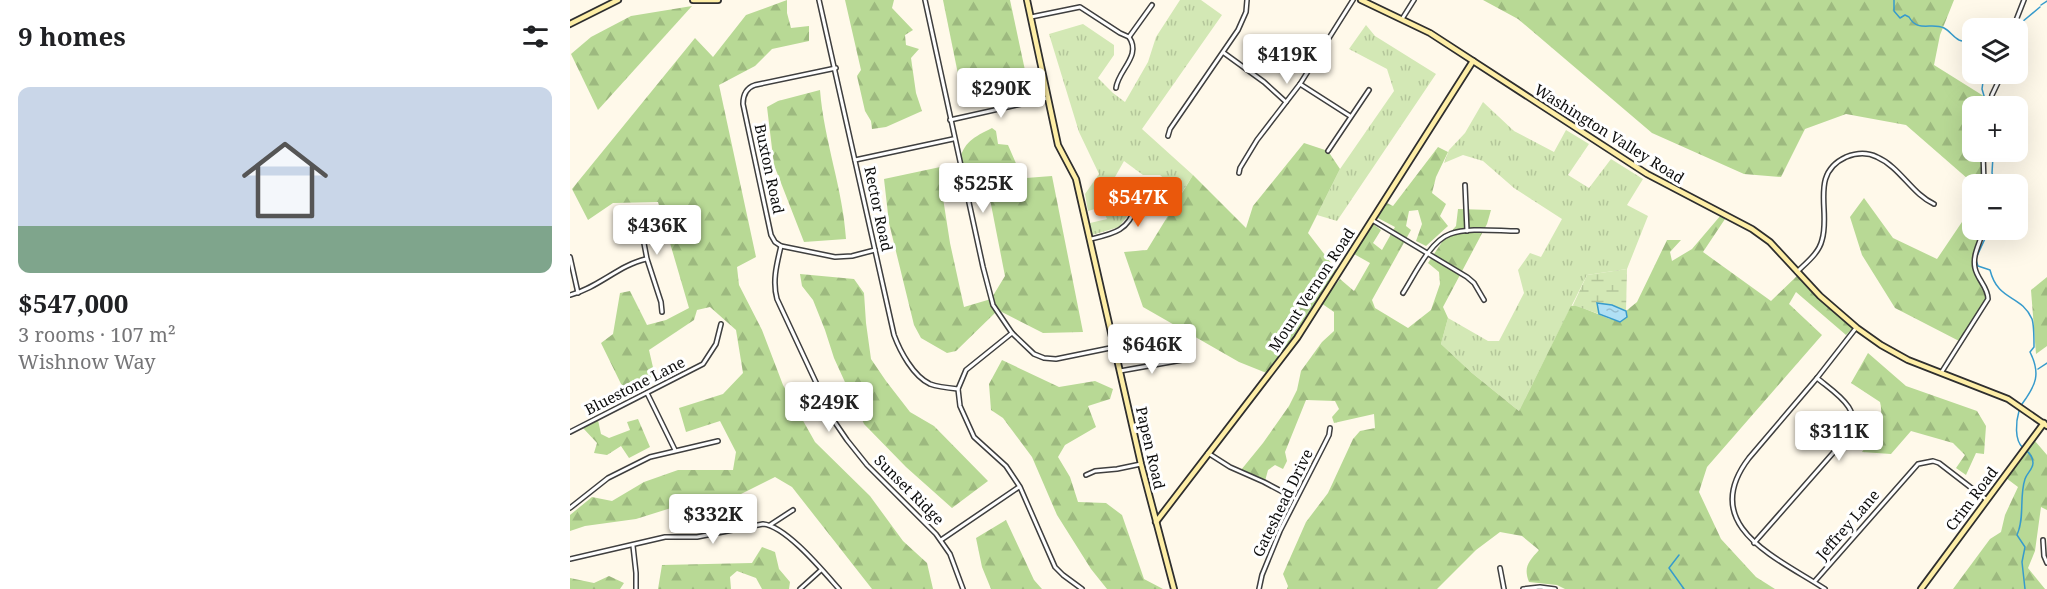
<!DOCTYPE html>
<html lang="en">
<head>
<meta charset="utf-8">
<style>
	body { margin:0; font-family:"Noto Serif",serif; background:#f2f2f2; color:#202124; height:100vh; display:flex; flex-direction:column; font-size:22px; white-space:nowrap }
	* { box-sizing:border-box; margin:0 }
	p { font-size:20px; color:#757577 }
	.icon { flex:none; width:33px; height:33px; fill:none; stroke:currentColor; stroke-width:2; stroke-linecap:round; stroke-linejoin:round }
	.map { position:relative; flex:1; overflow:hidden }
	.drawer { display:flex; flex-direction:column; background:#fff; width:570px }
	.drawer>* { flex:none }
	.controls { position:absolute; left:1392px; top:18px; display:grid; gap:12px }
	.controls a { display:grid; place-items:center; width:66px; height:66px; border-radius:12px; background:#fff; box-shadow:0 6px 24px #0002; font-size:30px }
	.price { position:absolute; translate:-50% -51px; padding:0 14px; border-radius:6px; background:#fff; color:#222; font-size:20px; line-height:39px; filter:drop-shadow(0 2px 3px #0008) }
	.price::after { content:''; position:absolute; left:50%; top:36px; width:18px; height:14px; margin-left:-9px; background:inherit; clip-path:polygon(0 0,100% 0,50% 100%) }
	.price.selected { background:#ea580c; color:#fff }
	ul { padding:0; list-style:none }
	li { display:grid; align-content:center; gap:12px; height:318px; padding:0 18px }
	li+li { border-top:2px solid #e0e0e0 }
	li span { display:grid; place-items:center; height:186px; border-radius:12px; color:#555 }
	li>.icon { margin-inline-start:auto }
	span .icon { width:108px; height:108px; fill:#fffc; stroke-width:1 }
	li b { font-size:26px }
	h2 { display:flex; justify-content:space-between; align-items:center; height:72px; padding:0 18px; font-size:26px }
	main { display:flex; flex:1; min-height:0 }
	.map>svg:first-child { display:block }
	.grass { fill:url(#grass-tufts) }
	.forest { fill:url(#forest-firs); fill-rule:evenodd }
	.wetland { fill:url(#wetland-marsh) }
	.water { fill:url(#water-ripples); stroke:#379bcc; stroke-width:1.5 }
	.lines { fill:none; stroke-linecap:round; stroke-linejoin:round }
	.stream { stroke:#379bcc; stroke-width:1.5 }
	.street-casing { stroke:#3f3f3f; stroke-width:6 }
	.secondary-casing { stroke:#2e2e2e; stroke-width:8 }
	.street { stroke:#fff; stroke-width:3 }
	.secondary { stroke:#feeea6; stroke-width:4.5 }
	.labels { text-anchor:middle; stroke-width:6; stroke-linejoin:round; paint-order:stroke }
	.street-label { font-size:15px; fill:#0c0c0c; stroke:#fff }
</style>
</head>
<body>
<main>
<section class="drawer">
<h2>9 homes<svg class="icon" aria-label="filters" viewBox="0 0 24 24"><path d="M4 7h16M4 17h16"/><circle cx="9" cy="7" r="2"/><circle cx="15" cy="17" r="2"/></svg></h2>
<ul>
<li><span style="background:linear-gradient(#c9d6e8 75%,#7fa58c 0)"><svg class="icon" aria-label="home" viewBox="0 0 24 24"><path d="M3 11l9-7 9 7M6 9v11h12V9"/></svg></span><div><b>$547,000</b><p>3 rooms · 107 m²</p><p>Wishnow Way</p></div></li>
</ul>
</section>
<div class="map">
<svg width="1477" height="589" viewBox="0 0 1477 589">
	<defs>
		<pattern id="grass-tufts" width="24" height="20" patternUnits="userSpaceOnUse" patternTransform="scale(1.5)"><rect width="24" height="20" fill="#d3e8b5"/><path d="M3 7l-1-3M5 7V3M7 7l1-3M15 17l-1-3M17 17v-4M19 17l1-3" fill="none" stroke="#b4c69a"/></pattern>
		<pattern id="forest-firs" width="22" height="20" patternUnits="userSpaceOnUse" patternTransform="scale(1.5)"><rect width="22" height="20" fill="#b8d995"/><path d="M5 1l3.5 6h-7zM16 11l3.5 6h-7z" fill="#9db97f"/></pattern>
		<pattern id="wetland-marsh" width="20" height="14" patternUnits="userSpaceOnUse" patternTransform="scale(1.5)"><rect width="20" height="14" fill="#d3e8b5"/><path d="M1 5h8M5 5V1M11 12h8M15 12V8" fill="none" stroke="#b4c69a"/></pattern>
		<pattern id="water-ripples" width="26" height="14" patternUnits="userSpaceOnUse" patternTransform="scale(1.5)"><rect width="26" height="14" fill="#b0e0f5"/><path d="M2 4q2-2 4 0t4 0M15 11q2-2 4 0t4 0" fill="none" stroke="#96bfd1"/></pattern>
	</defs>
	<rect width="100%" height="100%" fill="#fff9ea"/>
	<!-- grass -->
	<g class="grass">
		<path d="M610,0H631L652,15L572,129L623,175L611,194L590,175H573L554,161L536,193L558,215L549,227L522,235L520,223L537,219L532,207L518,211L515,194L529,174L509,132L479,34L513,24L544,45V55L528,78L543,93L555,102L578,62L586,37Z"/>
		<path d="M796,25L805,36L866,74L767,221L747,215L770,169L824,91L817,69L779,49Z"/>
		<path d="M913,102L944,131L984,152L996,130L1019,144L998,175L1019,188L1041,159L1073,179L1057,205L1078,216L1057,269L1017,275L949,411L902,373L871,344L878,318L918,341H929L954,293L948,270L960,253L971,257L992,219L944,188L913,161L893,155L874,163L879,150L895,133Z"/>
	</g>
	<!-- forest -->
	<g class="forest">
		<path d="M217,0V13L221,28L239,26V41L202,49L185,66L149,85L186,257L167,267L169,285L192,330L213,385L245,442L300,496L333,541L357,563L363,589H302L222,487L205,477L163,498L117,503L66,519L15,526L0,531V515L22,497L42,501L74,482L108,470H163L166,452L150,421L116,432L109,408L153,394L173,373L166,330L140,307L127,310L124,320L79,350L85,376L53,388L31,343L43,334L50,293L60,291L77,325L96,320L119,308L88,202L43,203L18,220L2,189L125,38L143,57L176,15Z"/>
		<path d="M275,0H324L322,8L343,30L335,35L336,45L349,49L341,58L346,93L352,111L316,127L302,129L301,121L295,111L287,76L291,70Z"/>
		<path d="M373,0H440L456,75L454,81L409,91L389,79Z"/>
		<path d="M913,0H1384L1370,35L1364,65L1420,100V106H1402V152H1413L1414,184H1402V230H1413C1401,265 1403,263 1419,296L1391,342L1325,308L1292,255L1280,217L1294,198L1323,238L1367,259L1396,216L1398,179L1336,125L1276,114L1235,129L1211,177L1174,174L1082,133L948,19Z"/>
		<path d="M122,6L28,110L1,54L21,37L61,16Z"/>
		<path d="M250,90C254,141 273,189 276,239L234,242L204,165L197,107L208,101Z"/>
		<path d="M422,128L426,131L428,144L438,145L451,175L456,178L482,176L513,332L473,333L428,310L386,351L377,353L351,338L344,325L319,223L314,179L389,163C393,142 404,137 422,128ZM392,175L417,184L435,276L421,299L394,307L380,243L370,179Z"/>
		<path d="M734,143L758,151L770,169L738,233L768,272L727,338L699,374L669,362L573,307L554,252L577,250L623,175L676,228L683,206Z"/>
		<path d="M868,147L878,152L866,177L862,193L876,204L870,216L878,226L856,246L846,241L852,224L848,210L839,211L836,226L841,230L802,300L805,308L838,328L861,310L870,284L869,272L858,263L872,242L886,226L888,209L921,210L917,224L873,307L878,318L871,344L902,373L949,411L1001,306L1006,305L1040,319L1056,317V311L1067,302L1097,240H1111L1100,252L1102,261L1122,249L1151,215L1155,219L1133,252L1201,301L1229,274L1283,328L1276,335L1226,292L1219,304L1252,335L1137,467L1129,492L1151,539L1186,577L1205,589H995L987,585L959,582C953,567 959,561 969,550L952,536L930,532L906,550L867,589H717L718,586L713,574L736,522L758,493L783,439L790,431L805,428L804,414L764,423L762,417L769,409L765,401L736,400L715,452L717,461L713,469L705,465L698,470L695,481L671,470L693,443L719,406L727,390L731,371L752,342L764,331V312L751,303L770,279L784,291L800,263L784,254L802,223L811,230L803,243L812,250L825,227L806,217L815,202L823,206Z"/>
		<path d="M230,274L284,279L294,293L296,323L301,359L316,381L340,412L364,426L418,481L382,508L336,467L294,424L264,358L255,330L243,300L232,286Z"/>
		<path d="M1477,277V346L1466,354L1461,290Z"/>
		<path d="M1298,353L1336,386L1407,411L1416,426L1414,454L1406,453L1396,475L1386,468L1395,455L1383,443L1341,431L1321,454L1292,452C1303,437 1315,421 1310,402L1281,383Z"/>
		<path d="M432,360L489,387L525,381L543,389L540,399L518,406L526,427L495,445L488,457L500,477L508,502L536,503L552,515L574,579L593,589H537L521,569L487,515L462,457L433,418L421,410L419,384Z"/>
		<path d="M68,419L80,447L59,458L51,446L37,455L24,453L27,443L13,428L28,420L31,434L39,438L60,430L57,422Z"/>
		<path d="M1465,441L1477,455V510L1471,507L1465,551L1458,568L1475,589H1383L1420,539L1431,532L1435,515L1448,487L1436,478Z"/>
		<path d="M436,520L464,580L472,589H421L412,567L406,538Z"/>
		<path d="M192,547L205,552L209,569L220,582L219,589H192L186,578L167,571L160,577L161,589H88L92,565L182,563Z"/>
		<path d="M39,576L54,583L50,589H0V578L24,583Z"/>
	</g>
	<!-- wetland -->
	<path class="wetland" d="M1057,269L1056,311L1042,305L1028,303L1029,314L1003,305L1017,275Z"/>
	<!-- water -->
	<path class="water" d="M1027,303L1042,305L1056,311L1057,317L1050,322L1029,314Z"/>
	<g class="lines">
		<!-- stream -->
		<g class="stream">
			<path d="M1324,0V11L1330,18L1335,15L1339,17C1348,33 1361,22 1374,28C1380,31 1383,37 1389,40C1394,42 1397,41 1401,45"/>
			<path d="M1471,5L1477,1"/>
			<path d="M1446,27L1470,7"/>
			<path d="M1413,82L1414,74"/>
			<path d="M1417,106L1412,89L1413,82L1419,74"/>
			<path d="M1421,152L1423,156L1422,173L1426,184"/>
			<path d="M1407,256L1419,230"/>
			<path d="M1406,260L1408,266L1420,270C1428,302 1451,294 1462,319C1464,325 1464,340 1464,347L1460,352C1471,374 1466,385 1452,404"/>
			<path d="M1468,369L1477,363"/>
			<path d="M1449,411C1446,421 1444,440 1453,448"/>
			<path d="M1109,555L1099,568L1114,589"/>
			<path d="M1455,589L1452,562L1455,547L1447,535C1455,518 1449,497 1455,479C1457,473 1463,469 1463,463C1463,457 1460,454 1457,451"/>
		</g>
		<!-- street casing -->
		<g class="street-casing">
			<g id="street">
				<path d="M249,0L324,335C330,351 343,376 360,384C368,387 378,388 388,389"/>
				<path d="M355,0L413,267L423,305L442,333L464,354L474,358L486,359L545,347"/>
				<path d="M461,17L510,7L550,33L559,37L582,5"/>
				<path d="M832,19L844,0"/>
				<path d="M1443,28L1454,0"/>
				<path d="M654,53L694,82L716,102"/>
				<path d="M266,68L185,85C176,88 173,95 173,104L201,235L205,242L211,246L265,257L282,256L305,250"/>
				<path d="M730,84L780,116"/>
				<path d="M546,88C548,70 572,56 559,37"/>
				<path d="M1420,106L1422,95L1432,74"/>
				<path d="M380,120L478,98"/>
				<path d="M598,136L600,129L668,30L676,12L677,0"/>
				<path d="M758,151L799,90"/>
				<path d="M1413,152L1414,184"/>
				<path d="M285,160L383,139"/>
				<path d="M669,173L670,168L687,140L730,84L783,0"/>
				<path d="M895,185L897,231"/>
				<path d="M56,209L72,233L77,259L91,302L92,312"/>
				<path d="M802,220L897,277L904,283L914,300"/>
				<path d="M521,239C542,234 559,231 565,207C567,199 569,191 567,183"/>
				<path d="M211,246C207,263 202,281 207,299L264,421L277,440L297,465L366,534L380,554L393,589"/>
				<path d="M0,257L8,293"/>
				<path d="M1227,272C1237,262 1249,253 1252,240C1261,211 1239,174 1276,157C1286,153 1297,152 1307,157C1330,167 1342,194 1364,204"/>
				<path d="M833,293C844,276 860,241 880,234C898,227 928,231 947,231"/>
				<path d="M0,295C28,288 49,265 76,259"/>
				<path d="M442,333L396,370L388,389L390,406L404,437L436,466L450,487L485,567L493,575L512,589"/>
				<path d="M550,371L612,360"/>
				<path d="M1371,373L1418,299C1418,287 1407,279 1405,268C1402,254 1411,242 1413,230"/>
				<path d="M77,393L105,450"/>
				<path d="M0,432L133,364L146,344L151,324"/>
				<path d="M638,453L660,467L694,482L726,499"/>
				<path d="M516,475L525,471L547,469L571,464"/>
				<path d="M0,508L38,478L80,457L148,441"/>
				<path d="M200,525L223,510"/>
				<path d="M371,540L449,487"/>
				<path d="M1473,540L1474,556L1477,563"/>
				<path d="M1184,543L1278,436C1295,410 1265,393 1247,378"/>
				<path d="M63,546L66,573V589"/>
				<path d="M0,559L95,537H127L193,524C216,526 253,571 269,589"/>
				<path d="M930,568L934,589"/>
				<path d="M1245,581L1348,464L1363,461L1369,463L1417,500"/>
				<path d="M230,589L251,570"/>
				<path d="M689,589L692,575L710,531L754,445L759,435L760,428"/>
				<path d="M953,589L970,587L985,589"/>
				<path d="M1255,589C1208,558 1127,526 1179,458L1247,378L1286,328"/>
			</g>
		</g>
		<!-- secondary casing -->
		<g class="secondary-casing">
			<g id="secondary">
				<path d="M123,0H148"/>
				<path d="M457,0L488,145L506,179L571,464L604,589"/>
				<path d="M791,0L860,33L1077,174L1182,229L1200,242L1250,296L1287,328L1311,345L1338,360L1438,399L1477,426"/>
				<path d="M0,24L48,0"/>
				<path d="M586,522L727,338L903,61"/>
				<path d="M1351,589L1474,423"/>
			</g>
		</g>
		<!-- street -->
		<use href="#street" class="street"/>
		<!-- secondary -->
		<use href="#secondary" class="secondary"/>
	</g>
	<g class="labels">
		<!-- street labels -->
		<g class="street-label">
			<text transform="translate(1039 134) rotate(32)" y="5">Washington Valley Road</text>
			<text transform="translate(199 169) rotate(78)" y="5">Buxton Road</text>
			<text transform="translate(308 209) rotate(78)" y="5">Rector Road</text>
			<text transform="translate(742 290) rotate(-57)" y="5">Mount Vernon Road</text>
			<text transform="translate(65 386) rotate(-27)" y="5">Bluestone Lane</text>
			<text transform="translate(580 448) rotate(77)" y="5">Papen Road</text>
			<text transform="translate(339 490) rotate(45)" y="5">Sunset Ridge</text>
			<text transform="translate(1402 499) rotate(-53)" y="5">Crim Road</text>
			<text transform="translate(713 503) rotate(-64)" y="5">Gateshead Drive</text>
			<text transform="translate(1278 525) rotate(-49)" y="5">Jeffrey Lane</text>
		</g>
	</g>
</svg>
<div class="controls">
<a><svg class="icon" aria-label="layers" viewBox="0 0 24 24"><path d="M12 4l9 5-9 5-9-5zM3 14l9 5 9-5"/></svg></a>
<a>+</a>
<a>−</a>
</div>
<b class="price" style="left:717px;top:85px">$419K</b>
<b class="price" style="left:431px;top:119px">$290K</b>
<b class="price" style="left:413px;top:214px">$525K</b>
<b class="price selected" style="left:568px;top:228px">$547K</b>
<b class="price" style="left:87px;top:256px">$436K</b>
<b class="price" style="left:582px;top:375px">$646K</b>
<b class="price" style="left:259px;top:433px">$249K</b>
<b class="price" style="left:1269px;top:462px">$311K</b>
<b class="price" style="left:143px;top:545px">$332K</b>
</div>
</main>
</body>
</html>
